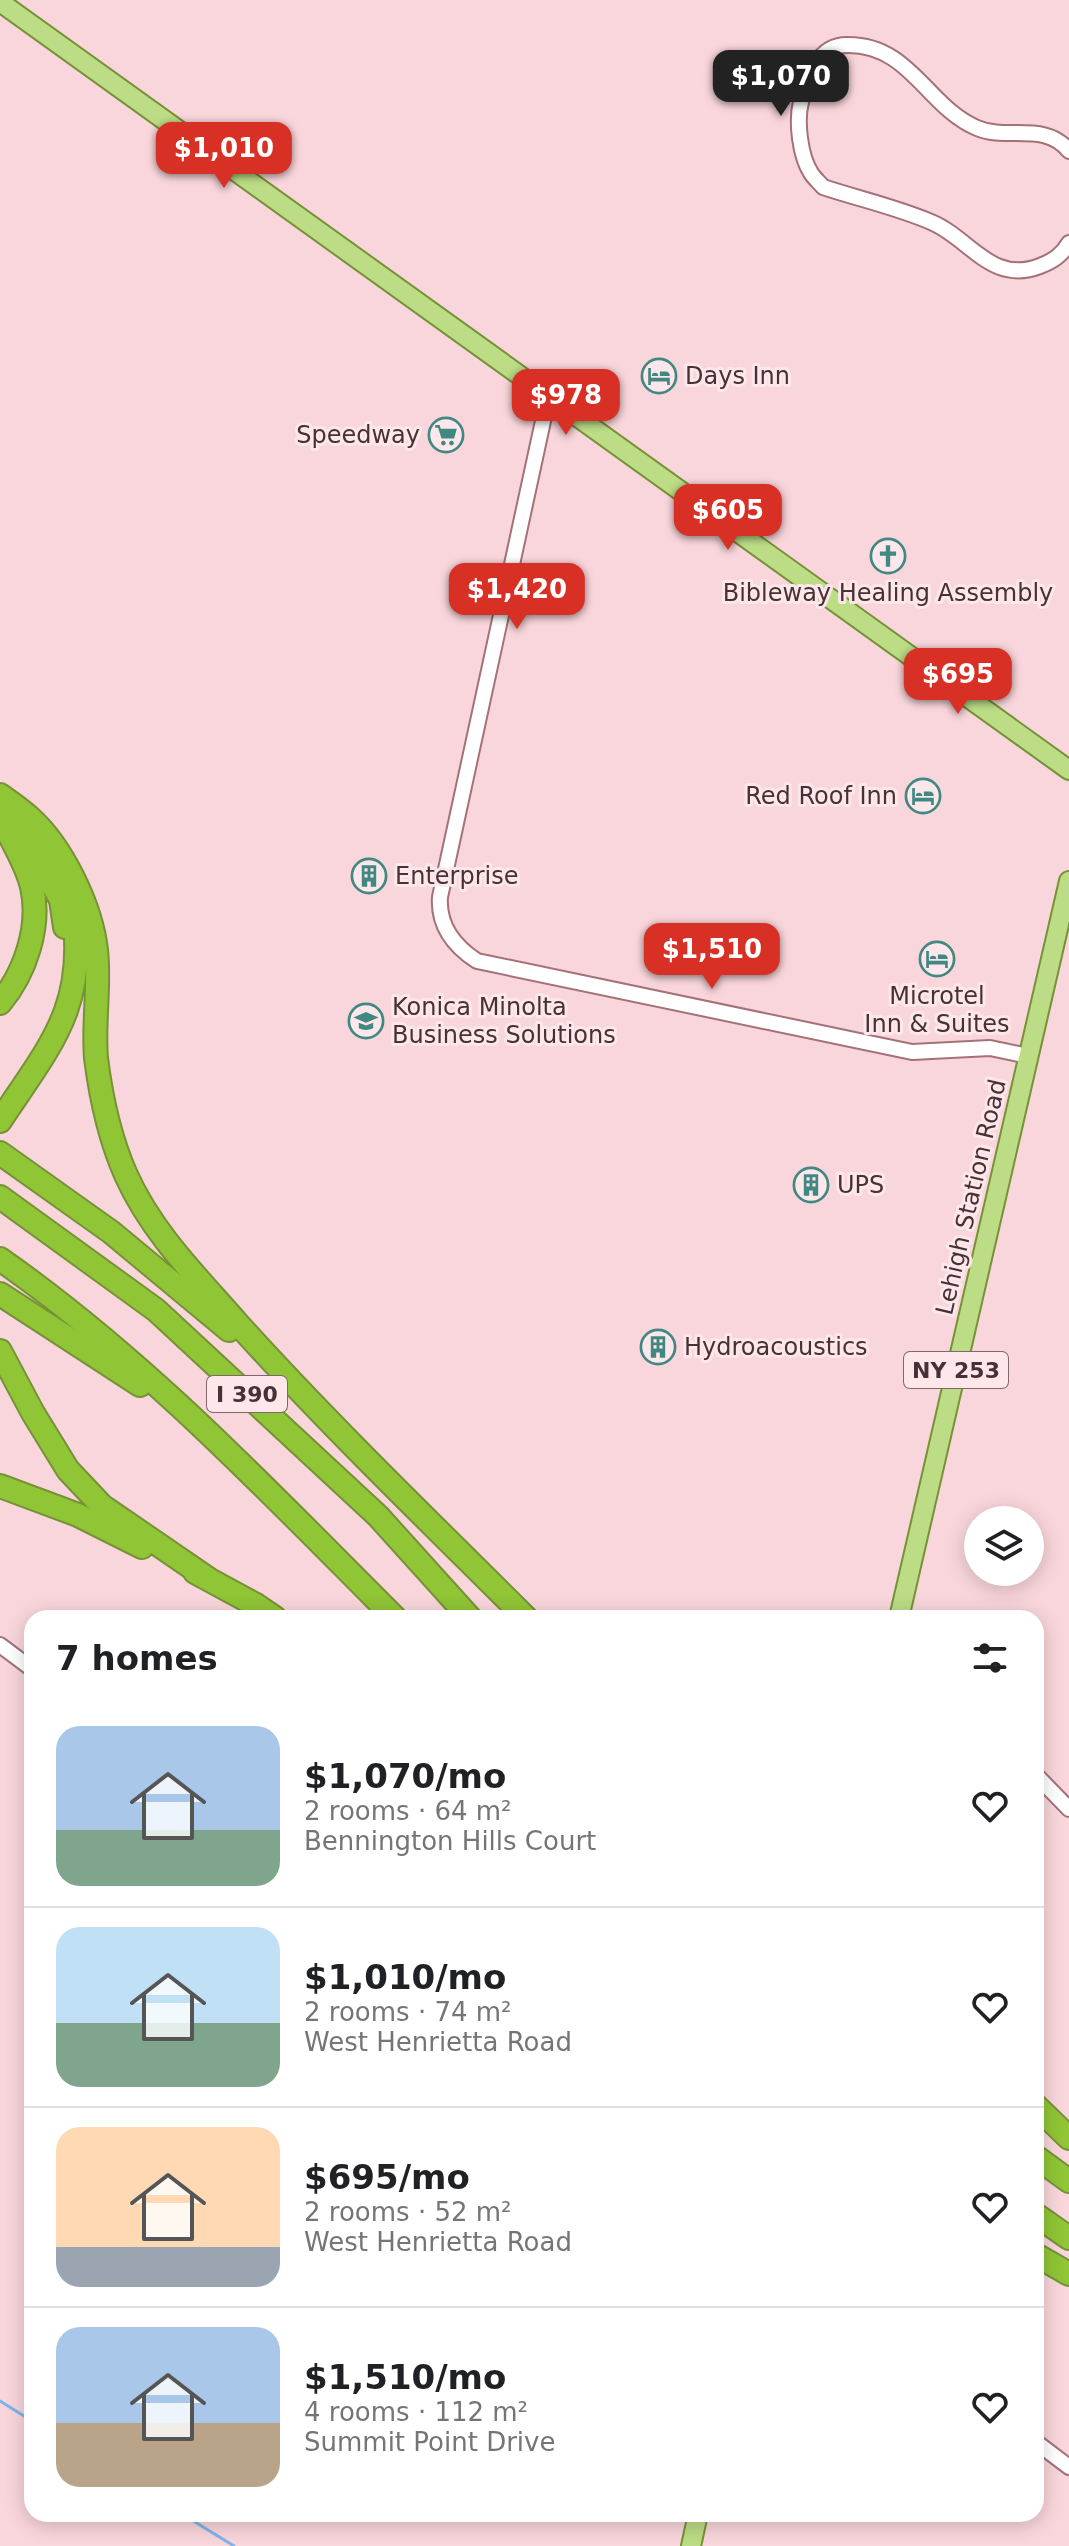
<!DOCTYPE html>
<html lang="en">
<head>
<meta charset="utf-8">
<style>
	body { margin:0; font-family:"DejaVu Sans",sans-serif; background:#f2f2f2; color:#202124; height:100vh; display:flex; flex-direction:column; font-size:30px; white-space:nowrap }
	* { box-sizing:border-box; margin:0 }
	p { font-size:26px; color:#757577 }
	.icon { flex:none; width:44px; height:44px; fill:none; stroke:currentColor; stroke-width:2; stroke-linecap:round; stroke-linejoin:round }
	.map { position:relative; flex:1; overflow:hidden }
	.drawer { position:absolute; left:24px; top:1610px; width:1020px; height:912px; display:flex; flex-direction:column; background:#fff; border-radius:24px; box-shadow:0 4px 20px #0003 }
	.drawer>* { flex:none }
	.tools { position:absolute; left:964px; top:1506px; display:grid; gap:16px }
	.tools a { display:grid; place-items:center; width:80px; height:80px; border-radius:50%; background:#fff; box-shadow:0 4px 20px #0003; font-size:40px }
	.price { position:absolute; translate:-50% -68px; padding:0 18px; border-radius:16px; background:#d93025; color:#fff; font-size:26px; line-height:52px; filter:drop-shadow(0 2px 4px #0008) }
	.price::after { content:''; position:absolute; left:50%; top:48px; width:24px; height:18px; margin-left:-12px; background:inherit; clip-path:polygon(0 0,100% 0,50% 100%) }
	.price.selected { background:#222; color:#fff }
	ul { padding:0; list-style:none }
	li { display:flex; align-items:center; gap:24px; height:200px; padding:0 32px }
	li+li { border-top:2px solid #e0e0e0 }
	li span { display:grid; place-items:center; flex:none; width:224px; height:160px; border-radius:24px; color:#555 }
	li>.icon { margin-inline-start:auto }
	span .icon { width:96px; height:96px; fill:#fffc; stroke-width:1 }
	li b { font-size:34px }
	h2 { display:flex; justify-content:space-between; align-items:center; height:96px; padding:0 32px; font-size:34px }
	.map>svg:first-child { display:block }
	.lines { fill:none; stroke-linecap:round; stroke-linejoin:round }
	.stream { stroke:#7db5eb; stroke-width:3 }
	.minor-casing { stroke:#a47179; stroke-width:18 }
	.major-casing { stroke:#779136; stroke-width:22 }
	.highway-casing { stroke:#779136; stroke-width:26 }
	.minor { stroke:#fff; stroke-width:14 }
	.major { stroke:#bcdc86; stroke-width:18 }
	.highway { stroke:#90c536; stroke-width:22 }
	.labels { text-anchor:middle; stroke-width:6; stroke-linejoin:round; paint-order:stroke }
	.shield { fill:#fee7ea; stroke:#7f686b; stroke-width:2 }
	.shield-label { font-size:22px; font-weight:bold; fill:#483135 }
	.poi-label { font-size:24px; fill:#483135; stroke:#fee7ea; text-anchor:start }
	.street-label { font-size:24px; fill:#483135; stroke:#fee7ea }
</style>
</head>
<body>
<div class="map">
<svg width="1069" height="2546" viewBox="0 0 1069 2546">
	<rect width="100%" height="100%" fill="#f9d6db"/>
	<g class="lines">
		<!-- stream -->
		<g class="stream">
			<path d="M0,2401L32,2421"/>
			<path d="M182,2514L234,2546"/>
		</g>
		<!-- minor casing -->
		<g class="minor-casing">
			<g id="minor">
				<path d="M1069,151C1045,121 1007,141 977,128C927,107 910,44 847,45C817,45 808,78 801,102C796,121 800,156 811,173C814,178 819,182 823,187C859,199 896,207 931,222C970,238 991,285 1040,266C1053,261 1062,255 1069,243"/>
				<path d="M548,398L440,897C438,925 454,946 477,961L912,1052L990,1048L1028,1056"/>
				<path d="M0,1645L32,1669"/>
				<path d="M1036,1775L1069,1809"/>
				<path d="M1036,2442L1069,2467"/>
			</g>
		</g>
		<!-- major casing -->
		<g class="major-casing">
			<g id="major">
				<path d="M0,2L1069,770"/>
				<path d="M899,1618L1069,881"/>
				<path d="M691,2546L698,2514"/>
			</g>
		</g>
		<!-- highway casing -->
		<g class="highway-casing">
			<g id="highway">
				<path d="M0,795C10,802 20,809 29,817C62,846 91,906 96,950C100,986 93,1022 96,1058C101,1098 110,1139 126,1175C152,1233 197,1277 238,1324C330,1426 429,1521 526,1618"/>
				<path d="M0,819L32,847L61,900L65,927"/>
				<path d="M0,1003C25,973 41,927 32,887C28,869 18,852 10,836"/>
				<path d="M0,1121C51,1044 88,1006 73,908"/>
				<path d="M0,1153L111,1232L229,1330"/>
				<path d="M0,1197L156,1310L378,1516L470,1618"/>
				<path d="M0,1259C147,1362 269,1492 395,1618"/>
				<path d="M0,1294L140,1385"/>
				<path d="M0,1351L33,1413L68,1470L102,1506L207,1578"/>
				<path d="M0,1486L78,1515L142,1547"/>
				<path d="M195,1572L256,1605L275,1618"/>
				<path d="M1036,2106L1069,2138"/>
				<path d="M1036,2157L1069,2181"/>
				<path d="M1036,2215L1069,2238"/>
				<path d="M1036,2255L1069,2274"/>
			</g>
		</g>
		<!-- minor -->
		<use href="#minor" class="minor"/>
		<!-- major -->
		<use href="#major" class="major"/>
		<!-- highway -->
		<use href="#highway" class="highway"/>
	</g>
	<!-- icons -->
	<defs>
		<g id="hotel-ring" transform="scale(1.8)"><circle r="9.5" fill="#fee7ea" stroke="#418882" stroke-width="1.5"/><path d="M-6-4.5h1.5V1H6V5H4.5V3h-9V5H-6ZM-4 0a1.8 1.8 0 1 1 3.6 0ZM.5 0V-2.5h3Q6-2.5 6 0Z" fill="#418882"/></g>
		<g id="supermarket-ring" transform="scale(1.8)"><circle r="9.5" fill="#fee7ea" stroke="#418882" stroke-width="1.5"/><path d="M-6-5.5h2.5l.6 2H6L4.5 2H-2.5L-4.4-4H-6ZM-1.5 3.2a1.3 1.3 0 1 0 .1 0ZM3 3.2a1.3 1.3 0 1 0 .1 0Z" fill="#418882"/></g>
		<g id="church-ring" transform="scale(1.8)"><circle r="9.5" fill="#fee7ea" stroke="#418882" stroke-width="1.5"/><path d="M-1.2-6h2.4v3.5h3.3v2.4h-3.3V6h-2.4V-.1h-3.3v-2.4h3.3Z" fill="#418882"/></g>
		<g id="building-ring" transform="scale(1.8)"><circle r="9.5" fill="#fee7ea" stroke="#418882" stroke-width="1.5"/><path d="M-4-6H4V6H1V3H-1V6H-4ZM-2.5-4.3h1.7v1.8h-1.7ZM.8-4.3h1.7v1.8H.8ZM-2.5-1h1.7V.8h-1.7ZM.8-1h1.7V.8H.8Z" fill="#418882"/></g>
		<g id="university-ring" transform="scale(1.8)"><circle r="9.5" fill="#fee7ea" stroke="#418882" stroke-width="1.5"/><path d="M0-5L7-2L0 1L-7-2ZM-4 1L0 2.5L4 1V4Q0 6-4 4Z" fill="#418882"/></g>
	</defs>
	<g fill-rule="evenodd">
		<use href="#hotel-ring" x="659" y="376"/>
		<use href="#supermarket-ring" x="446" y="435"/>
		<use href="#church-ring" x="888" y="556"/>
		<use href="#hotel-ring" x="923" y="796"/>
		<use href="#building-ring" x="369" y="876"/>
		<use href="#hotel-ring" x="937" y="959"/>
		<use href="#university-ring" x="366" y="1021"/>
		<use href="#building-ring" x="811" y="1185"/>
		<use href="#building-ring" x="658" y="1347"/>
	</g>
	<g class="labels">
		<!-- shield labels -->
		<g class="shield">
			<rect x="904" y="1352" width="104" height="36" rx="6"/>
			<rect x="207" y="1376" width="80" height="36" rx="6"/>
		</g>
		<g class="shield-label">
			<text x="956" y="1378">NY 253</text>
			<text x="247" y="1402">I 390</text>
		</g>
		<!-- poi labels -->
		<g class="poi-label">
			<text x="685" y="384">Days Inn</text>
			<text x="420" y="443" text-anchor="end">Speedway</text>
			<text x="888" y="601" text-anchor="middle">Bibleway Healing Assembly</text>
			<text x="897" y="804" text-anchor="end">Red Roof Inn</text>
			<text x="395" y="884">Enterprise</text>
			<text x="937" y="1004" text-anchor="middle">Microtel<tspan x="937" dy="28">Inn &amp; Suites</tspan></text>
			<text x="392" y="1015">Konica Minolta<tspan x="392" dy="28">Business Solutions</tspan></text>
			<text x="837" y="1193">UPS</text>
			<text x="684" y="1355">Hydroacoustics</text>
		</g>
		<!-- street labels -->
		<g class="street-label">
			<text transform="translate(971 1197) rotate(-77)" y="8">Lehigh Station Road</text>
		</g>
	</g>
</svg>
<div class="tools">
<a><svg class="icon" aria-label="layers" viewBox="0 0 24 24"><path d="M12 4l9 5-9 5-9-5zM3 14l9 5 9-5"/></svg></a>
</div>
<b class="price selected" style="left:781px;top:118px">$1,070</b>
<b class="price" style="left:224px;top:190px">$1,010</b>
<b class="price" style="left:566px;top:437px">$978</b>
<b class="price" style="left:728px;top:552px">$605</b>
<b class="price" style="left:517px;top:631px">$1,420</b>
<b class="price" style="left:958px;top:716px">$695</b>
<b class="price" style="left:712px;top:991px">$1,510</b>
<section class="drawer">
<h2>7 homes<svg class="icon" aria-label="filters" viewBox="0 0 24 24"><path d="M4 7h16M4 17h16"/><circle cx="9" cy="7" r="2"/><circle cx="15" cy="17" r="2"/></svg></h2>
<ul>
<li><span style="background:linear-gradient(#a9c7e8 65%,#7fa58c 0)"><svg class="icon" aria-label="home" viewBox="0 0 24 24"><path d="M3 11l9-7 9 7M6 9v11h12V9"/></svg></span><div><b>$1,070/mo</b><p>2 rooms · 64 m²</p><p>Bennington Hills Court</p></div><svg class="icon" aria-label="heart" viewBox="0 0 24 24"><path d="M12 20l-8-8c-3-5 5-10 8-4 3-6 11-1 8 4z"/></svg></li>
<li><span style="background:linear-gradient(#bfe0f5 60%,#7fa58c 0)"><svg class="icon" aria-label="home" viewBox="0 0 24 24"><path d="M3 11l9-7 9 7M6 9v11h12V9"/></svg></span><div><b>$1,010/mo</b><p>2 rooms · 74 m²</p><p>West Henrietta Road</p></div><svg class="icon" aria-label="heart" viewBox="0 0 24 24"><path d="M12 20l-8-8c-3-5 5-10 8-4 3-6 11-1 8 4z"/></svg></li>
<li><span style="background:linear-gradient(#ffd9b3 75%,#9aa5b1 0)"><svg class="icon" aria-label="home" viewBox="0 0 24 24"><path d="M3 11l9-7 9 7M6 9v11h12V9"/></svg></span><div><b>$695/mo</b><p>2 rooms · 52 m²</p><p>West Henrietta Road</p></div><svg class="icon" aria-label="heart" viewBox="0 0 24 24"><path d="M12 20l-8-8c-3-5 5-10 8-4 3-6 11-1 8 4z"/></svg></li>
<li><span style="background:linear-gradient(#a9c7e8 60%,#b9a48a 0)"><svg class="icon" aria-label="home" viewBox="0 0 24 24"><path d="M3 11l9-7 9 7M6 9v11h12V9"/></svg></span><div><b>$1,510/mo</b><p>4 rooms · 112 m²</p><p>Summit Point Drive</p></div><svg class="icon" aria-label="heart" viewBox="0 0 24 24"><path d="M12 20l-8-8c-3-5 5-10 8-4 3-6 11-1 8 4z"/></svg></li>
</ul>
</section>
</div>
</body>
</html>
